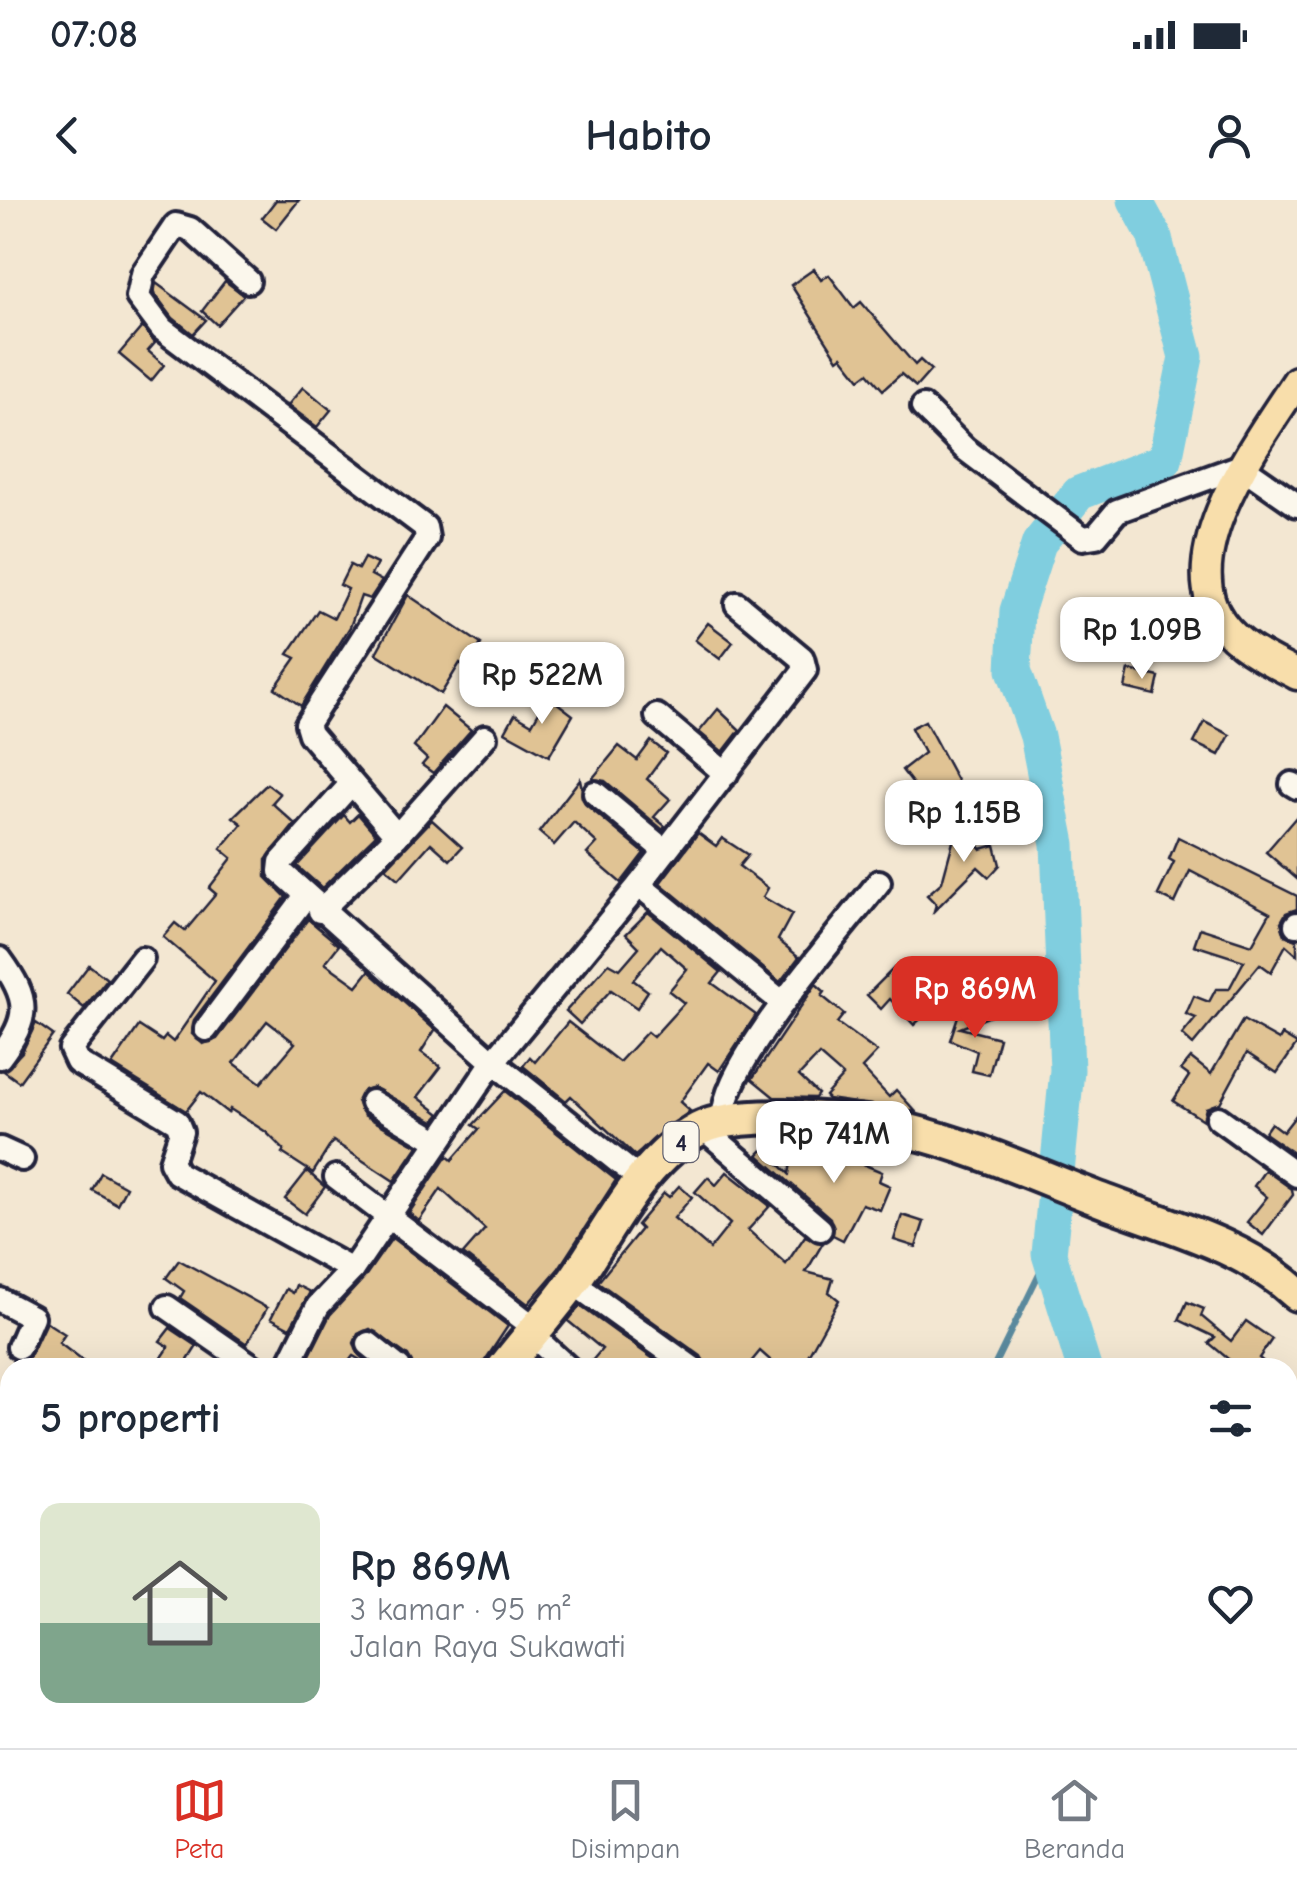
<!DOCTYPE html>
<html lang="id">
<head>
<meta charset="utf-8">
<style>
	body { margin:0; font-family:"Comic Neue",sans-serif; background:#f2f2f3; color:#1f2937; height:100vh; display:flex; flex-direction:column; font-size:38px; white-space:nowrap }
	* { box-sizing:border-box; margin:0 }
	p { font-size:32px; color:#747a83 }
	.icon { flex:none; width:55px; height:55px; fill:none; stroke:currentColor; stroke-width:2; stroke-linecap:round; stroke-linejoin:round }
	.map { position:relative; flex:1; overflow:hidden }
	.panel { position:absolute; left:0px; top:1158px; width:1298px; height:392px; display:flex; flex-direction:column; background:#fff; border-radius:30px 30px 0 0; box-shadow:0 10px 40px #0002 }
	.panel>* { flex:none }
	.price { position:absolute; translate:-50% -85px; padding:0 22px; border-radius:20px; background:#fff; color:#222; font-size:32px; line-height:65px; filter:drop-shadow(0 2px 5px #0008) }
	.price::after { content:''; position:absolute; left:50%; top:60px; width:30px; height:22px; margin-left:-15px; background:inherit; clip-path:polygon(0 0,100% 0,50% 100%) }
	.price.current { background:#d93025; color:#fff }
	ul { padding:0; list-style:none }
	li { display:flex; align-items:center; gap:30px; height:250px; padding:0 40px }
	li+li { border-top:2px solid #e0e1e3 }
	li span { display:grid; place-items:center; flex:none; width:280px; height:200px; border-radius:20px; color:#555 }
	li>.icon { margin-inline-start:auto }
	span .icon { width:120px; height:120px; fill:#fffc; stroke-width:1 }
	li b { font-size:42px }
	h2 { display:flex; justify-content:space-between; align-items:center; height:120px; padding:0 40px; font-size:42px }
	.status { display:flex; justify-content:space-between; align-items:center; height:70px; padding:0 50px; background:#fff; direction:ltr }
	.status svg { height:28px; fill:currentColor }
	header { display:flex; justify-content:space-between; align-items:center; height:130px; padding:0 40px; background:#fff; font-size:45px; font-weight:600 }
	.tab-bar { display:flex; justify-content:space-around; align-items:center; height:140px; border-top:2px solid #e0e1e3; background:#fff; font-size:28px; color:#747a83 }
	.tab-bar a { display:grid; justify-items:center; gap:5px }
	.tab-bar .current { color:#d93025 }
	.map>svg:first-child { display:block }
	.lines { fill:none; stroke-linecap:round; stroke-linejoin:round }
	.stream { stroke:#5a899d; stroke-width:6 }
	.river { stroke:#80cedf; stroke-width:35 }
	.building { fill:#e0c394; stroke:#22223b; stroke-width:2.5; fill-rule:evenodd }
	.minor-casing { stroke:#22223b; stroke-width:30 }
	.major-casing { stroke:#22223b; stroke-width:35 }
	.highway-casing { stroke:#22223b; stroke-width:40 }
	.minor { stroke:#fbf7ec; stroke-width:22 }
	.major { stroke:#f8deab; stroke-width:28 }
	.highway { stroke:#f8deab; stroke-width:32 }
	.labels { text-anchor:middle; stroke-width:8; stroke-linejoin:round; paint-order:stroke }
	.shield { fill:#fbf7ec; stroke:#636270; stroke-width:2.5 }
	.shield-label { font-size:25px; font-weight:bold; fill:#22223b }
</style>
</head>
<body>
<div class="status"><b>07:08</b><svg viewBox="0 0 49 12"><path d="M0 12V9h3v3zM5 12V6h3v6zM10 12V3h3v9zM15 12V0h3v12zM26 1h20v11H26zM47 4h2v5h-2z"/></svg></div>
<header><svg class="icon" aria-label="back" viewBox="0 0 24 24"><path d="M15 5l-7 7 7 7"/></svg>Habito<svg class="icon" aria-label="person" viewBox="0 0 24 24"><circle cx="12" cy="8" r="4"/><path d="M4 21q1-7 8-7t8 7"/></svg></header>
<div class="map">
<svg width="1297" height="1548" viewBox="0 0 1297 1548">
	<rect width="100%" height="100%" fill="#f3e7d2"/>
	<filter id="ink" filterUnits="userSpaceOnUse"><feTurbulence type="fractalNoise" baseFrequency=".01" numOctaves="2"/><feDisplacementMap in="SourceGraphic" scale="20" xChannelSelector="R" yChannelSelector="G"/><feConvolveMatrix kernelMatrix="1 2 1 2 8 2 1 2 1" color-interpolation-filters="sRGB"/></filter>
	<g filter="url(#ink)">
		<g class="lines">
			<!-- stream -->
			<g class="stream">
				<path d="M993,1168L1049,1054"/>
				<path d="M755,1548L775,1540"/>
			</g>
			<!-- river -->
			<g class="river">
				<path d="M1084,1168L1049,1054L1067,870L1058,644L1037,536L1014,470L1017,411L1039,343L1079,293L1165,260L1186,157L1154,35L1135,0"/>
				<path d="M1157,1540L1158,1548"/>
			</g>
		</g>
		<!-- building -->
		<g class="building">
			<path d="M276,0H299L276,29L262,18Z"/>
			<path d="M814,69L821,80L829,75L854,108L861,102L915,165L920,160L931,170L916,187L901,174L883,190L868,173L860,179L842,156L838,159L791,85Z"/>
			<path d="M225,81L244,95L217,125L202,111Z"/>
			<path d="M156,83L206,120L193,134L173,118L154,93Z"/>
			<path d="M142,127L155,143L148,151L164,165L151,181L119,154Z"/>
			<path d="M303,187L331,210L317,227L288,205Z"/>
			<path d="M364,358L377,364L371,375L382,381L370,399L361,396L350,427L301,506L275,488L296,458L288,454L318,410L334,418L348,389L340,385L350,365L358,369Z"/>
			<path d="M408,395L481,444L466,467L460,463L441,494L376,453Z"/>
			<path d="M708,423L733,442L720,459L695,440Z"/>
			<path d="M1129,470L1159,477L1155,495L1125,488Z"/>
			<path d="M548,496L573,515L549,556L505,532L515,514L532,524Z"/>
			<path d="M443,507L471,530L433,573L422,565L427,559L414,547Z"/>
			<path d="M718,509L740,530L723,552L699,532Z"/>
			<path d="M925,521L960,586L931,606L935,611L923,624L905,606L919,592L902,570L924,553L911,528Z"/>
			<path d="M1205,522L1230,535L1219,555L1194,543Z"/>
			<path d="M651,541L666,553L647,579L670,599L654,617L665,626L663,630L605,581L592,579L619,546L637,560Z"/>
			<path d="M580,579L585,604L644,653L621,683L587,654L597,643L574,622L554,645L539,632Z"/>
			<path d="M267,584L280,594L272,603L295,624L266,660V677L286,697L194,820L192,834L203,844L217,839L308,719L339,745L325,763L357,786L369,771L435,830L421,852L441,867L418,897L440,914L434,921L373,887L364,890L357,901L364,915L418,946L394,981L333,941L313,973L282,953L284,950L266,932L230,909L228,913L201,892L186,911L112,865L139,826L162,841L166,836L173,842L215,781L163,737L175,723L185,731L216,694L209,688L232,658L221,649L242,624L233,617ZM267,821L295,843L261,883L234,863Z"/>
			<path d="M358,614L376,635L322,688L297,666L344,615L350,622Z"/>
			<path d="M1297,616V679L1266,652Z"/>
			<path d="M432,620L462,647L450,660L431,643L399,679L386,668Z"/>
			<path d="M967,628L981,649L995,645L1000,665L989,677L978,667L934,711L936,704L927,695L942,682L954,638Z"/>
			<path d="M698,633L716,646L722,638L748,655L739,666L768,688L763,697L792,714L778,740L799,757L780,782L660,683Z"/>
			<path d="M1178,637L1297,696V709L1286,713L1281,722L1285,735L1297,740V755L1286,745L1271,772L1260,764L1193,845L1182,835L1196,818L1186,814L1194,796L1209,802L1216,789H1229L1244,761L1194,745L1200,728L1252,745L1270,713L1190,671L1175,703L1158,695L1174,662L1169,659Z"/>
			<path d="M648,712L721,772L712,783L756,815L719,871L708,863L680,902L690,911L635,956L571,896L566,901L523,866L530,857L535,862L568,822L619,862L647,832L653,837L684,803L669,791L687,769L661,746L633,780L648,791L637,808L611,790L580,824L566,811L609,763L620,769L639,747L626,734Z"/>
			<path d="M89,765L107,779L84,808L67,794Z"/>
			<path d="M894,768L913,788L908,792L927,813L914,825L890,799L881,809L867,795Z"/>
			<path d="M816,784L825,792L822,796L844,814L837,823L877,852L862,868L889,897L896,890L916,912L828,899L825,896L843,876L819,855L799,876L818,894L815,898L774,897L752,879Z"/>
			<path d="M961,807L988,817L960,828L999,838L989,875L972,871L977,851L950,840Z"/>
			<path d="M1243,820L1279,840L1282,835L1297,844L1277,873L1247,853L1220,903L1206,908L1203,920L1173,901L1189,876L1181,870L1191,858L1211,874Z"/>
			<path d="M36,823L53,835L19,882L4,871L22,852Z"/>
			<path d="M505,891L616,980L559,1068L528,1104L463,1054L485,1029L441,989L419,1021L409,1013L447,956L452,960L479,929L473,925Z"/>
			<path d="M1297,914V956L1264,933L1271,923L1283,932Z"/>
			<path d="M764,949L789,974L793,952L858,962L882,972L879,981L890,986L880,1010L862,1004L843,1040L833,1035L830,1018L758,955Z"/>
			<path d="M1265,970L1292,989L1293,995L1263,1035L1247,1022L1267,997L1254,986Z"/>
			<path d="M307,971L325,987L305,1014L285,999Z"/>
			<path d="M727,972L770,1006L748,1030L786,1064L805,1036L823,1043L806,1072L833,1079L829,1092L839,1100L801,1168H779L760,1151L746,1168H707L701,1156L598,1082L641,1029L637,1025L664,993L669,997L679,986L692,997L674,1018L710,1049L730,1024L695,992L708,977L716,985Z"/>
			<path d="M101,973L126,987L117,1004L92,990Z"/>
			<path d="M902,1015L924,1022L916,1047L894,1040Z"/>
			<path d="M392,1038L508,1126L480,1168H414L408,1156L370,1129L358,1134L354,1143L359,1155L374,1168L353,1156L344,1168H322L308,1159L330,1115L364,1078Z"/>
			<path d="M179,1060L267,1108L247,1144L180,1098L184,1091L166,1078Z"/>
			<path d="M296,1085L310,1092L290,1128L271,1118L286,1089L293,1093Z"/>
			<path d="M1187,1102L1204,1109L1201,1116L1231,1141L1246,1121L1272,1139L1259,1158L1271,1168H1239L1209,1143L1215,1137L1179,1120Z"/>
			<path d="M580,1106L666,1168H586L602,1149L568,1121Z"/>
			<path d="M46,1122L65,1134L59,1143L92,1168H24L14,1161L29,1158Z"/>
			<path d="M170,1128L197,1146L183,1168H155L169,1147L160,1141Z"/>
		</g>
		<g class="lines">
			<!-- minor casing -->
			<g class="minor-casing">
				<g id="minor">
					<path d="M248,81L190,29L176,25L143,74L138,97L162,129L425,327L427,338L307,524L310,534L397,636"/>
					<path d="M923,207L965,249L1083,338L1096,336L1117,311L1241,266L1297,305"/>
					<path d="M657,516L726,574"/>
					<path d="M1292,584L1297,587"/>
					<path d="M595,593L665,651"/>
					<path d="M639,685L783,803"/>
					<path d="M320,711L397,636L485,537"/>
					<path d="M1296,725L1297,724"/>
					<path d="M0,759C30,800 30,817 0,857"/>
					<path d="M142,759L71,849L77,862L177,922L181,932L171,962L177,973L352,1070"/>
					<path d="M206,829L305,697"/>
					<path d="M372,902L438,941"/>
					<path d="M1218,918L1297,975"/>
					<path d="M725,922C711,876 847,724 879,682"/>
					<path d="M702,927L820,1029"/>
					<path d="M0,949L22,959"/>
					<path d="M336,977L535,1128"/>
					<path d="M641,980L493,862L639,685L805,470L802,458L737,404"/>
					<path d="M572,1082L692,1168"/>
					<path d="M0,1100L32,1117L19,1147"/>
					<path d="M167,1107L255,1168"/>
					<path d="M530,1133L568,1168"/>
					<path d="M369,1144L399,1168"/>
					<path d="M287,1168L318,1106L352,1070L493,862L280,671L281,662L351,584"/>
					<path d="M0,1218L10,1225"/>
					<path d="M0,1487L10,1498"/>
					<path d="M26,1548L30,1540"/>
				</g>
			</g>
			<!-- major casing -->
			<g class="major-casing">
				<path id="major" d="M1297,181C1260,238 1171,356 1222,423C1240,448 1271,461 1297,475"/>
			</g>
			<!-- highway casing -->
			<g class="highway-casing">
				<g id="highway">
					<path d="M504,1168C527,1138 553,1110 575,1079C611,1028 641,960 699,929C740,908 863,919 909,931C975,947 1038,976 1101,1000C1168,1026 1243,1044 1297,1094"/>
					<path d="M196,1548L202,1540"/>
				</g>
			</g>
			<!-- minor -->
			<use href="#minor" class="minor"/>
			<!-- major -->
			<use href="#major" class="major"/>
			<!-- highway -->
			<use href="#highway" class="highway"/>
		</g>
	</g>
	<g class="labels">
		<!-- shield labels -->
		<rect class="shield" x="663.5" y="922" width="35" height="40" rx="8"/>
		<g class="shield-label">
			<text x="681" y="951">4</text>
		</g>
	</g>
</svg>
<b class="price" style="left:1142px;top:482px">Rp 1.09B</b>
<b class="price" style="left:542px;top:527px">Rp 522M</b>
<b class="price" style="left:964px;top:665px">Rp 1.15B</b>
<b class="price current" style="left:975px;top:841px">Rp 869M</b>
<b class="price" style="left:834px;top:986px">Rp 741M</b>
<section class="panel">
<h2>5 properti<svg class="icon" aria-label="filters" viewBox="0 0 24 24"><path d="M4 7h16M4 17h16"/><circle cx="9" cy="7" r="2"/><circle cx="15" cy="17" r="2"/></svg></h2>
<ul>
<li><span style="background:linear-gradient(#dfe7d0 60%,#7fa58c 0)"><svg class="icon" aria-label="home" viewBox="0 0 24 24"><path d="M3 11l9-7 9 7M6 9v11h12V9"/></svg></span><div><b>Rp 869M</b><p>3 kamar · 95 m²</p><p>Jalan Raya Sukawati</p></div><svg class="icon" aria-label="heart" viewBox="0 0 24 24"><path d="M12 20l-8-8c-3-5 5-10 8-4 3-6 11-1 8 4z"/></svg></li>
</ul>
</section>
</div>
<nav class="tab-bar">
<a class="current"><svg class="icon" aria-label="map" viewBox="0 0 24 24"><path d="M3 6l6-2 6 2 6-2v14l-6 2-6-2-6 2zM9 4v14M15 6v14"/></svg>Peta</a>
<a><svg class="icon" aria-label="saved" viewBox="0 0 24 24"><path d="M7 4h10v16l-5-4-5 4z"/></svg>Disimpan</a>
<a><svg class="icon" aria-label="home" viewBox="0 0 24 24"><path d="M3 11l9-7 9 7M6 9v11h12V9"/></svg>Beranda</a>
</nav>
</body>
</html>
